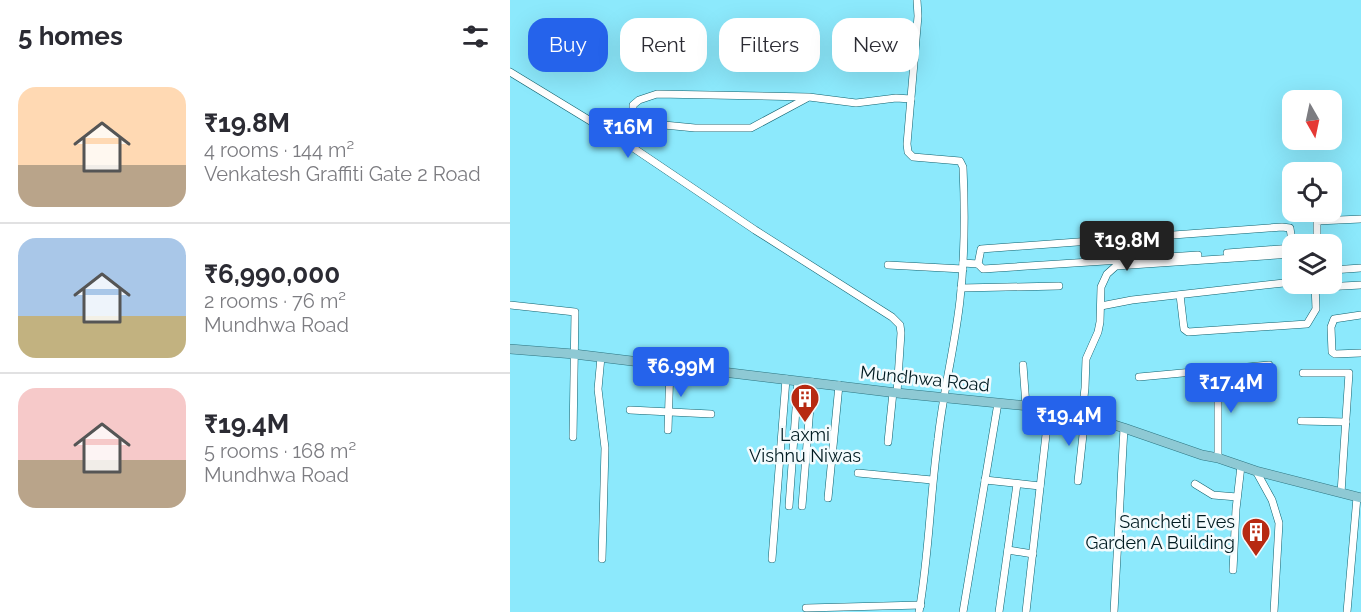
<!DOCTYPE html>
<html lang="en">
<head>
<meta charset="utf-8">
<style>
	body { margin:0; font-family:Raleway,sans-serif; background:#f7f7f7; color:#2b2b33; height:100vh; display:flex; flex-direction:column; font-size:22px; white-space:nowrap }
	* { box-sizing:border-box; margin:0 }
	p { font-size:20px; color:#7c7c81 }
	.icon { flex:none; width:33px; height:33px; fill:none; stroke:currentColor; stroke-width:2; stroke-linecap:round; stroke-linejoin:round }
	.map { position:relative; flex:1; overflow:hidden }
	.panel { display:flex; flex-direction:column; background:#fff; width:510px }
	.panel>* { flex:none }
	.hud { position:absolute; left:18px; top:18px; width:570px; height:54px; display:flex; gap:12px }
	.needle { width:39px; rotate:171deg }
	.buttons { position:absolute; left:772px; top:90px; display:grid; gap:12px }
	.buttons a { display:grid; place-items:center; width:60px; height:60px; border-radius:12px; background:#fff; box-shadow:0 6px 24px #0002; font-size:30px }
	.price { position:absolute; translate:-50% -51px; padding:0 14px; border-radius:6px; background:#2563eb; color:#fff; font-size:20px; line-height:39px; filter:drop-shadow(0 2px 3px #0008) }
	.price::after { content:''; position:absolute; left:50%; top:36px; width:18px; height:14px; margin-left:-9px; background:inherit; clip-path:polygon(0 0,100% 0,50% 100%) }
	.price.on { background:#222; color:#fff }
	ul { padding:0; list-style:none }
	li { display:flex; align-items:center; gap:18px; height:150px; padding:0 18px }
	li+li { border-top:2px solid #e1e1e2 }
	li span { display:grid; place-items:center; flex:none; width:168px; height:120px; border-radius:18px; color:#555 }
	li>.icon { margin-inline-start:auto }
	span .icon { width:72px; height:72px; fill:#fffc; stroke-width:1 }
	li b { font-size:26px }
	h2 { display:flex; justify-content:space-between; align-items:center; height:72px; padding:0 18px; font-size:26px }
	.pill { padding:0 21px; border-radius:18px; background:#fff; box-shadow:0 6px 24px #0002; font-size:21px; line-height:54px }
	.pill.on { background:#2563eb; color:#fff }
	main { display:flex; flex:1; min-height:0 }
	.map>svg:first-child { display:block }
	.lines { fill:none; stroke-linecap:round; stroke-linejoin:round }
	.minor-casing { stroke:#10616e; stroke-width:8 }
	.major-casing { stroke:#2c7582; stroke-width:10 }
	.minor { stroke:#fff; stroke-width:7 }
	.major { stroke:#8ec9d4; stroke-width:9 }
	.labels { text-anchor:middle; stroke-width:5; stroke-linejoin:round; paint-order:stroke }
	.street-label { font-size:18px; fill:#001b21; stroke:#f3fbfd }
	.poi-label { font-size:18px; fill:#001b21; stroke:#f3fbfd }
</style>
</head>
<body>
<main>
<section class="panel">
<h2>5 homes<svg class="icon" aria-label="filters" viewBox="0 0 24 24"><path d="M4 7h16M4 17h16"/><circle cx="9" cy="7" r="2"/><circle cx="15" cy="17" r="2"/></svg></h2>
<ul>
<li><span style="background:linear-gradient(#ffd9b3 65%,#b9a48a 0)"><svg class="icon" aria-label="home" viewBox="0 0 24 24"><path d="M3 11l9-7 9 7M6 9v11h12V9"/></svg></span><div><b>₹19.8M</b><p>4 rooms · 144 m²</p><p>Venkatesh Graffiti Gate 2 Road</p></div></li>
<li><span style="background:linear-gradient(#a9c7e8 65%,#c2b280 0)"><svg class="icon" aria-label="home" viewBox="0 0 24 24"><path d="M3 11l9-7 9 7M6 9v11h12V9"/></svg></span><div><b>₹6,990,000</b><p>2 rooms · 76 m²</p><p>Mundhwa Road</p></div></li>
<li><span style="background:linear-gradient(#f6c9c9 60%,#b9a48a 0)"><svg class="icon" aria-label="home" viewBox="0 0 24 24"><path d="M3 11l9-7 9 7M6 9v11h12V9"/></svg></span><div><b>₹19.4M</b><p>5 rooms · 168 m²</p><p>Mundhwa Road</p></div></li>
</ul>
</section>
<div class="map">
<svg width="851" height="612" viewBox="0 0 851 612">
	<rect width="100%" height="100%" fill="#8ce9fc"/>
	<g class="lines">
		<!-- minor casing -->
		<g class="minor-casing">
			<g id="minor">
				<path d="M407,0L408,16L397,144L398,152L403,157L450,161L453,167C455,211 455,255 450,300C445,346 433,392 428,439C420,497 419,555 409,612"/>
				<path d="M0,72L110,139L245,230L382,317L390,325L391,333L387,393"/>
				<path d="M123,122V105L129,100L147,94L299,97L346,103L386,98L401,99"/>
				<path d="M102,133L112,125L123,122L185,128H241L297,98"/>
				<path d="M807,244V221L851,219"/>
				<path d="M717,253L783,248"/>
				<path d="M453,263L468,264L473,269L688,255"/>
				<path d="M468,264L471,249L772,227L780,228L783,248"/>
				<path d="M378,265L453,269"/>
				<path d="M822,270L851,268"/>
				<path d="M814,287L851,285"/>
				<path d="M451,288L549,286"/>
				<path d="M670,295L674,329L678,332L797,324L806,309L805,284"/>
				<path d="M0,305L65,312L63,437"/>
				<path d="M591,306L622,300L783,282"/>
				<path d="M851,315L824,319L821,327L822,352L825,354L851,353"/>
				<path d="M91,357L88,389L95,448L92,559"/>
				<path d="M513,365L516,406"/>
				<path d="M793,373H839L831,493"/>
				<path d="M629,377L759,365"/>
				<path d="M120,410L201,414"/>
				<path d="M572,415L575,388L576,359L588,332L590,322L591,287L597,274L606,266L783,254"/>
				<path d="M791,421L836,422"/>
				<path d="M158,430L160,365"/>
				<path d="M378,442L383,392"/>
				<path d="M708,458V370"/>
				<path d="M746,471L762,500L769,523L764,612"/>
				<path d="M348,473L422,480"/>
				<path d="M475,480L530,486"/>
				<path d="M568,481L575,416"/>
				<path d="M685,484L703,495L727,497"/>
				<path d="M318,498L329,385"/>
				<path d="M279,506L288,381"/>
				<path d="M292,506L302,382"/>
				<path d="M498,550L523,554"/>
				<path d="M262,559L276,379"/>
				<path d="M723,570L726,509L731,466"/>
				<path d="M296,608L411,605"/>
				<path d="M453,612L488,403"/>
				<path d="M489,612L507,484"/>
				<path d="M516,612L539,408"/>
				<path d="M604,612L614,428"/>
				<path d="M837,612L847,497"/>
			</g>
		</g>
		<!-- major casing -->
		<g class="major-casing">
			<path id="major" d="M0,349L64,354L387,393L539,408L572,415L614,428L692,455L708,458L746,471L851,498"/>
		</g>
		<!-- minor -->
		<use href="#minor" class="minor"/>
		<!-- major -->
		<use href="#major" class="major"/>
	</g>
	<!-- icons -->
	<defs>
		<g id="building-pin" transform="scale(1.5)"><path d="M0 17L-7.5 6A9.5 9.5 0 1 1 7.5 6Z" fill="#b72a12" stroke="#f3fbfd"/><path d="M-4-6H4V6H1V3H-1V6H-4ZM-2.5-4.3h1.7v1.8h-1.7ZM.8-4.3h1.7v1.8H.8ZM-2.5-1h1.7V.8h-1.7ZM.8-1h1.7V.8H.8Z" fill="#fff"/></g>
	</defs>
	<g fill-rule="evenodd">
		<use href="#building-pin" x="295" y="398"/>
		<use href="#building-pin" x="746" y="532"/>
	</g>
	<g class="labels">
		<!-- street labels -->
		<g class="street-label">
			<text transform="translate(415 379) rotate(6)" y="6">Mundhwa Road</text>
		</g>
		<!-- poi labels -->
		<g class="poi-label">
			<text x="295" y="441">Laxmi<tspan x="295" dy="21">Vishnu Niwas</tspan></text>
			<text x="725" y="528" text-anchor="end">Sancheti Eves<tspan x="725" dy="21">Garden A Building</tspan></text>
		</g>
	</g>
</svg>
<div class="buttons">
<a><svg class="needle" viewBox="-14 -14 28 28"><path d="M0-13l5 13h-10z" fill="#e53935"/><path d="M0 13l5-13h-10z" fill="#7c7c81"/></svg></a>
<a><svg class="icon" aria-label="locate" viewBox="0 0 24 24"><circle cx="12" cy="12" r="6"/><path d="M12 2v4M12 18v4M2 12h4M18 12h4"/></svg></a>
<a><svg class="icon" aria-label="layers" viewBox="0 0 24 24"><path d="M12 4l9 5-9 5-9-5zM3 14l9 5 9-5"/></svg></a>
</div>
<b class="price" style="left:118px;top:159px">₹16M</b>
<b class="price on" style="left:617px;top:272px">₹19.8M</b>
<b class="price" style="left:171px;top:398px">₹6.99M</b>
<b class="price" style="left:721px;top:414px">₹17.4M</b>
<b class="price" style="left:559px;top:447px">₹19.4M</b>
<div class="hud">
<a class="pill on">Buy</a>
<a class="pill">Rent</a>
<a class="pill">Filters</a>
<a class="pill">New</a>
</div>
</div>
</main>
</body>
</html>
